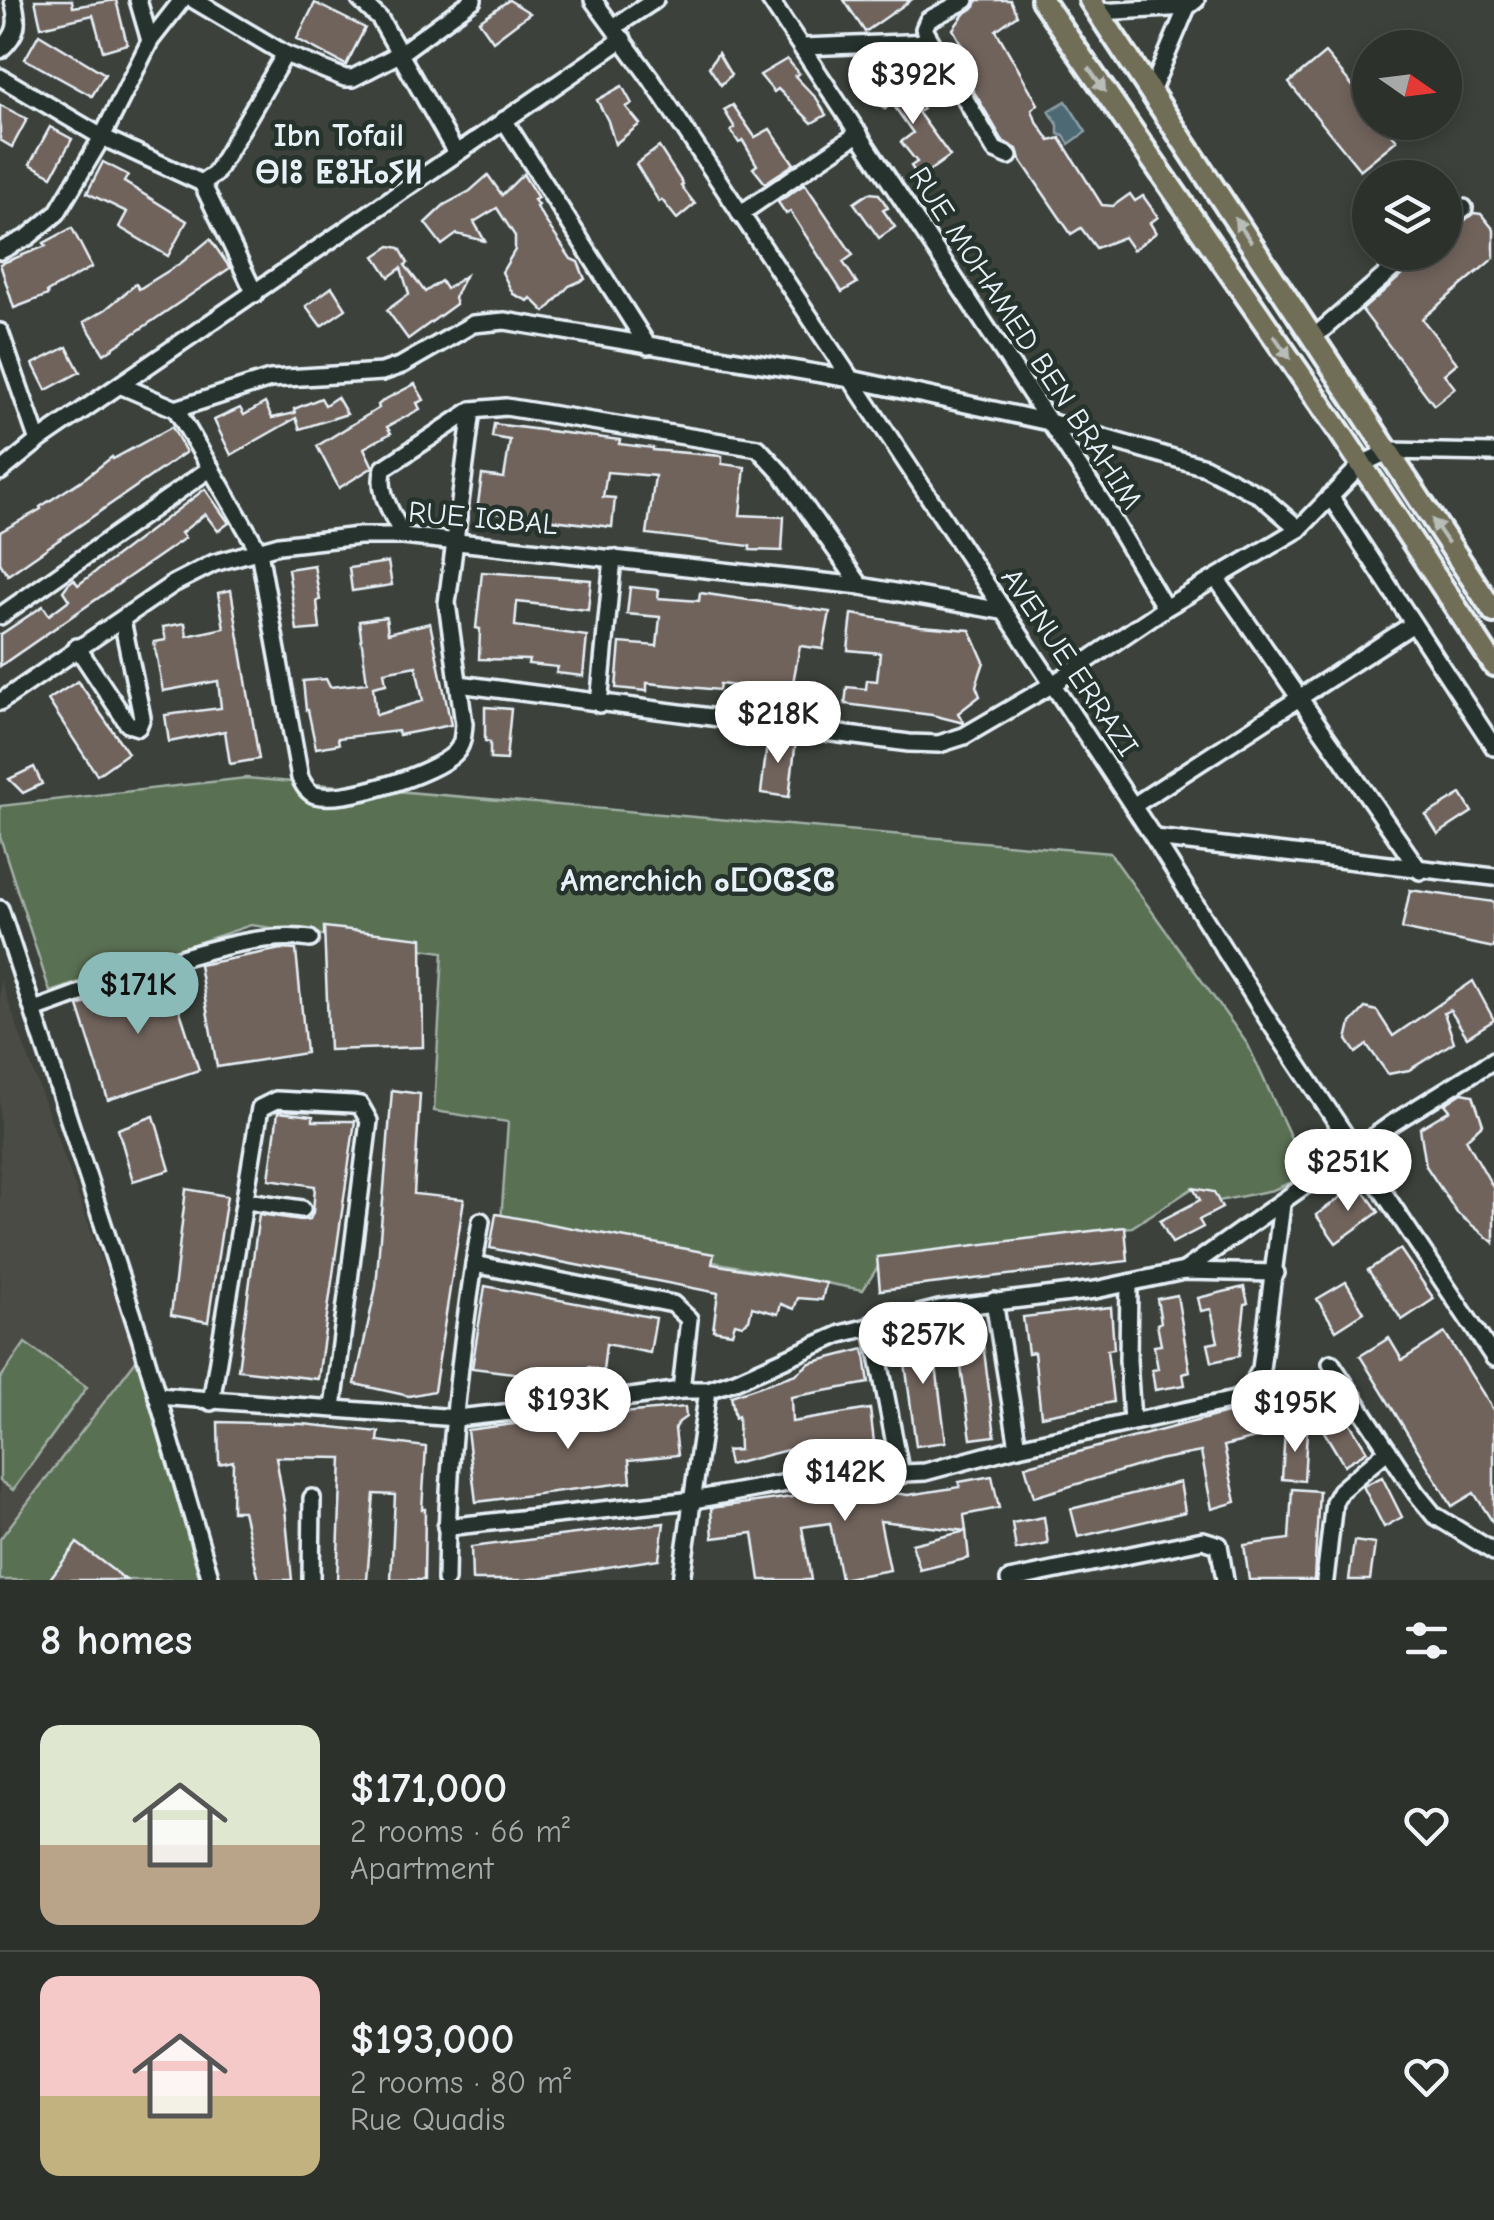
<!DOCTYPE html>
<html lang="en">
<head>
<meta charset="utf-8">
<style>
	body { margin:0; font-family:"Comic Neue","Noto Sans Tifinagh",sans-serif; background:#353934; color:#f1f3f6; height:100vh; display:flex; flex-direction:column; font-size:38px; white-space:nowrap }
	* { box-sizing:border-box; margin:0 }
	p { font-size:32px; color:#a7a9a9 }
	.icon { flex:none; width:55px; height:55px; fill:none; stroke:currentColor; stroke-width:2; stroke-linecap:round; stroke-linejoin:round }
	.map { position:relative; height:1580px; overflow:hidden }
	.side { display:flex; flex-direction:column; background:#2d312c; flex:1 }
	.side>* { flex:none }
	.needle { width:65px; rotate:104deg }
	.controls { position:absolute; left:1352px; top:30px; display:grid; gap:20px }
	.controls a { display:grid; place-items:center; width:110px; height:110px; border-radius:50%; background:#2d312c; box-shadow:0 5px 15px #0003,0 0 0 2px #484c48; font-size:50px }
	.price { position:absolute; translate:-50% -85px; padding:0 22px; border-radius:35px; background:#fff; color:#222; font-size:32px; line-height:65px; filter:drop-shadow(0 2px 5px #0008) }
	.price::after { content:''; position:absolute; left:50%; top:60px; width:30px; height:22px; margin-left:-15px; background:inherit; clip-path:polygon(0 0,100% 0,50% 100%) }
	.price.selected { background:#8bbbb9; color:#111 }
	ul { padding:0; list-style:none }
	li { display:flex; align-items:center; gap:30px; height:250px; padding:0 40px }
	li+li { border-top:2px solid #484c48 }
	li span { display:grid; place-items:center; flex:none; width:280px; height:200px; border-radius:20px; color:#555 }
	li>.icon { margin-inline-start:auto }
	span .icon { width:120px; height:120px; fill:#fffc; stroke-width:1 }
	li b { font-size:42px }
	h2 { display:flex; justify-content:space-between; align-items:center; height:120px; padding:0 40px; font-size:42px }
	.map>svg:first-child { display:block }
	.built { fill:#4b4b45 }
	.green { fill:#5a6f53; stroke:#a1b0a6; stroke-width:2.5 }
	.water { fill:#4d6973; stroke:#8b9fa8; stroke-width:2.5 }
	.building { fill:#6f635c; stroke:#e8f1f8; stroke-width:2.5; fill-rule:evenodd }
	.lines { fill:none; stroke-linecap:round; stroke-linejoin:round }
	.minor-casing { stroke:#e8f1f8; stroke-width:22 }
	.major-casing { stroke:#e8f1f8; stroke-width:28 }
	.minor { stroke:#26332d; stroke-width:15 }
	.major { stroke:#716e59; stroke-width:20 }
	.oneway { fill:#b8bdb8 }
	.labels { text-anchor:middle; stroke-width:9; stroke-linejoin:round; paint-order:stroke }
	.street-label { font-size:30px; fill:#e8f1f8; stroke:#26332d }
	.neighbourhood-label { font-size:32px; font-weight:bold; fill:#e8f1f8; stroke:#26332d }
</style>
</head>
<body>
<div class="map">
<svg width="1494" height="1580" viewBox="0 0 1494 1580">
	<rect width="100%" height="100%" fill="#3c413b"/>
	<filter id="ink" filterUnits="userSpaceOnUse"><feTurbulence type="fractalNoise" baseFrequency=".01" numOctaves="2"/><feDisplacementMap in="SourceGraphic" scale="20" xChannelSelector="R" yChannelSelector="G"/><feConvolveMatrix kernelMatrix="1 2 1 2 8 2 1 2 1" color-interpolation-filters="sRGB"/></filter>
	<g filter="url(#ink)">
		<!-- built -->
		<path class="built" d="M0,979L137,1359L0,1539Z"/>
		<!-- green -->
		<g class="green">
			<path d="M246,778L1110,853L1248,1045L1308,1175L1273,1190L1219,1201L1193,1188L1132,1227L884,1257L863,1290L501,1222L508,1122L434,1111L443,952L251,925L50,992L0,837V806Z"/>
			<path d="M25,1343L87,1387L13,1490L0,1481V1379Z"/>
			<path d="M137,1359L200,1580H0V1539Z"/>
		</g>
		<!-- water -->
		<path class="water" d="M1066,101L1086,132L1069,144L1064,136L1058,134V125L1049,111Z"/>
		<!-- building -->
		<g class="building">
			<path d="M35,0H72L73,7L116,0L127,44L103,51L93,15L41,27Z"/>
			<path d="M509,0L530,13L493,41L479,21Z"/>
			<path d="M844,0H911L865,32Z"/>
			<path d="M977,0H1010L1017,15L996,30L1038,104L1032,110L1036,121L1050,141L1060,138L1102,205L1113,206L1130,194L1135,201L1143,196L1158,217L1150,223L1156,233L1133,250L1124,237L1096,248L1081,228L1071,234L1020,159L1017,149L1003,141L954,58L965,51L953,29L964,14L975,7Z"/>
			<path d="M315,3L365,28L346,65L297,39Z"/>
			<path d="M39,34L105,74L92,96L25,59Z"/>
			<path d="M718,53L731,75L721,85L709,67Z"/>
			<path d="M1325,53L1370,107V122H1382L1397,140L1360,170L1289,83Z"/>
			<path d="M787,59L799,73L795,76L817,99L826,115L812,123L778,89L774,92L760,75Z"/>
			<path d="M897,79L923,109L918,112L950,156L919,178L911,166L917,162L901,142L913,133L892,103L885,109L869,93Z"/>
			<path d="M622,86L632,104L626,107L640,124L615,144L608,121L597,100Z"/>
			<path d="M0,105L27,119L12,147L0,140Z"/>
			<path d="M733,105L755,137L770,129L794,164L765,183L753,168L757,165L743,141L739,143L731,131L735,128L724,110Z"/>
			<path d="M50,127L72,139L52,176L30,164Z"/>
			<path d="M659,147L683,184L681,186L695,204L677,219L662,200L659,202L636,164Z"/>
			<path d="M103,162L128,175L124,182L187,221L168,256L119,227L127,212L87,193Z"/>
			<path d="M523,174L538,198L534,200L538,205L536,207L571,259L578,262L585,279L569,286L545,312L531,298L528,301L513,294L502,272L515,250V236L497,208L474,222L485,241L457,234L442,245L425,223L444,205L470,191L488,175L502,195Z"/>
			<path d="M805,184L853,255L843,262L857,283L842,292L790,211L786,214L778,202Z"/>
			<path d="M869,193L879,194L888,208L883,210L895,227L879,238L854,203Z"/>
			<path d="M1474,213L1481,214L1494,230V258L1422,319L1457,363L1444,374L1455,388L1434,405L1362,310L1419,260L1423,252H1445V235Z"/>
			<path d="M72,228L92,267L47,292L48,295L14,308L0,264L46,246L44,243Z"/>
			<path d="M210,239L230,268L104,354L84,322L106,309L136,284L139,289L181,263Z"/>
			<path d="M390,246L400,248L408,263L405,265L425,292L441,281L446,289L465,276L454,298L456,304L408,339L387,310L409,294L401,268L389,277L375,256Z"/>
			<path d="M332,287L346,309L321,326L306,306Z"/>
			<path d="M67,347L80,372L46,390L33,364Z"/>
			<path d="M415,384L424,400L417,403L420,409L387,427L391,433L364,448L373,467L339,488L317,446L379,408L378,405L384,400Z"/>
			<path d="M337,397L347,414L300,429L296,418L231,455L214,420L240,408L244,415L265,403L272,418L295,413L294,409L321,398L325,405Z"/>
			<path d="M494,424L620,440L619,444L653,448V450L722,456V464L745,467L740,515L784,517L782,551L750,550V546L647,534L655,476L607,472L603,497L615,498L612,527L477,511L482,475L504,478L510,440L492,437Z"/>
			<path d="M172,427L186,452L8,575L0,563V532L41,509L40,507L85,478L112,457L113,459Z"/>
			<path d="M205,489L229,523L218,531L205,514L181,533L185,538L0,666V635L43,606L49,615L69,600L63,591L68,584L74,579L78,585Z"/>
			<path d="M388,562L392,585L352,591L349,568Z"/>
			<path d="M314,565L320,600L317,601L320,629L297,631L288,569Z"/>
			<path d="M482,572L591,580L588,610L517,602L515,626L587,636L583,676L556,673L558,667L528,664L529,660L479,659L480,629L476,628Z"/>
			<path d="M630,587L659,590L658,598L699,601L700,593L830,612L823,649L800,646L791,693L720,684L719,690L647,683V691L616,688L620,643L657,646L660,617L627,614Z"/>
			<path d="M231,590L259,759L230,764L225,731L169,742L165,715L221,708L218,681L163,691L154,642L166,640L163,627L185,623L187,636L224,628L218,593Z"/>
			<path d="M852,614L921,626L970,630L984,662L976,686L980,696L958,713L964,723L932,715L845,704L847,687L866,689L867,680L877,681L880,653L848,650Z"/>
			<path d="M386,617L388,633L430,623L451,725L399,735L398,731L338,738L339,744L316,748L308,710H306L303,681L326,679L330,687L367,683L359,621ZM416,666L423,701L376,715L373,687L386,684L384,672Z"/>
			<path d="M78,681L128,753L97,775L48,700Z"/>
			<path d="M485,707L511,709L506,760L490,759V742L485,741Z"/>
			<path d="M768,736L796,740L789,797L761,793Z"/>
			<path d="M34,767L42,784L23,793L9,779Z"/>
			<path d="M1461,794L1472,812L1438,834L1426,815Z"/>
			<path d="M1410,890L1494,902V948L1402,929Z"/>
			<path d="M324,927L422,938L423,1047L329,1050Z"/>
			<path d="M281,949L296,950L306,1053L217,1067L199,965Z"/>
			<path d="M168,974L199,1070L108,1100L78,1006Z"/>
			<path d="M1473,981L1494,1020L1467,1037L1450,1010L1444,1013L1454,1042L1409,1070L1388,1074L1367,1045L1356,1053L1347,1040L1351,1023L1365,1008L1377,1011L1393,1036Z"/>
			<path d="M392,1090L420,1094L414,1194L464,1199L434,1391L409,1396L355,1384L376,1287Z"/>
			<path d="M1462,1093L1473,1095L1483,1124L1466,1139L1494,1189V1243L1457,1213L1426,1166L1420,1128L1450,1110L1445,1104Z"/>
			<path d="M278,1112L313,1116V1121H355L318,1379L238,1370L259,1214L301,1220L310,1219L313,1212L315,1186L269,1179Z"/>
			<path d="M154,1116L170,1170L133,1181L118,1129Z"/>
			<path d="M1359,1184L1379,1212L1336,1243L1316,1215Z"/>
			<path d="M1193,1188L1214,1192L1222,1208L1199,1220L1203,1227L1172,1243L1160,1221L1200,1200Z"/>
			<path d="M186,1189L227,1196L208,1322L171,1315Z"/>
			<path d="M496,1214L714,1254L712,1264L826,1283L822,1300L798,1298L794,1309L781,1304L778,1314L752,1307L749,1320L742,1325L735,1323L732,1333L713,1330L718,1293L490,1248Z"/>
			<path d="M1125,1227L1128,1261L880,1290L877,1257Z"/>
			<path d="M1400,1249L1434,1299L1402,1320L1368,1270Z"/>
			<path d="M1346,1282L1364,1312L1336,1330L1317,1299Z"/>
			<path d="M485,1286L656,1318L650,1353L606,1344L603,1371L589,1367L577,1372L566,1371L562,1379L472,1368Z"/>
			<path d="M1244,1287L1248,1303L1245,1304L1239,1356L1212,1362L1208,1344L1218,1342L1211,1309L1201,1311L1198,1298Z"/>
			<path d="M1177,1295L1190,1372L1183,1374L1185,1385L1155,1390L1152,1370L1158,1369L1154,1346L1161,1345L1157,1324L1161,1322L1157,1299Z"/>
			<path d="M1111,1307L1114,1349L1107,1350L1113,1402L1041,1416L1034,1352L1028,1353L1023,1317Z"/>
			<path d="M931,1328L946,1442L916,1446L901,1332Z"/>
			<path d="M981,1328L995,1436L971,1439L956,1331Z"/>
			<path d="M1445,1333L1494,1411V1524L1474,1493L1452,1506L1360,1356L1389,1338L1402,1360Z"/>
			<path d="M864,1349L869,1383L791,1397L792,1422L870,1409L874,1442L788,1456L787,1450L729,1465L726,1451L739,1450L738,1416L735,1418L731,1396L796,1374L810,1363Z"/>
			<path d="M1318,1371L1367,1451L1344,1465L1296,1385Z"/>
			<path d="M1265,1403L1271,1434L1224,1446L1236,1502L1212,1509L1201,1452L1158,1460L1034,1497L1025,1466Z"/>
			<path d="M685,1407L686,1417L679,1422L675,1429L678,1455L629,1460L631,1482L476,1502L467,1430L622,1410L623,1413Z"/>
			<path d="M218,1422L303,1424L379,1432L378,1441L426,1447L422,1509H425L424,1580H391L395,1495L374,1494L367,1580H337L342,1458L276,1457L285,1509L292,1580H259L243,1511H232L233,1461L219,1464Z"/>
			<path d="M1285,1430L1307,1431L1304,1481L1282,1479Z"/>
			<path d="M992,1476L999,1508L964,1515L966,1531L880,1521L890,1570L841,1579L830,1523L802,1527L811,1580H760L753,1533L713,1538L711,1508L858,1488L908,1495L960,1487L959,1482Z"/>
			<path d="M1382,1477L1402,1517L1384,1527L1363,1486Z"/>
			<path d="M1180,1482L1185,1512L1078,1537L1071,1509Z"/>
			<path d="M1292,1489L1319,1491L1314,1580H1249L1244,1545L1289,1539Z"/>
			<path d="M1044,1517L1048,1544L1016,1550L1012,1523Z"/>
			<path d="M664,1523L659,1559L525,1580H472L471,1547Z"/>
			<path d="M966,1531L969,1558L920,1570L912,1544Z"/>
			<path d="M1354,1541L1375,1544L1370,1580H1349Z"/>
			<path d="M77,1543L126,1580H49Z"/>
		</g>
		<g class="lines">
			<!-- minor casing -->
			<g class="minor-casing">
				<g id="minor">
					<path d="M138,0L150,41"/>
					<path d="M194,0L285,54L345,78H353L399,54L473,0"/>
					<path d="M360,0L380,19L456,153"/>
					<path d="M593,0L651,79L851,379L1154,838L1267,1018L1494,1358"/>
					<path d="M770,0L1103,503L1165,608"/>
					<path d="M966,0L928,20L924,29L995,150L1009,156"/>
					<path d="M1099,12L1187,7"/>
					<path d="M614,27L655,0"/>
					<path d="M803,47L930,42"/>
					<path d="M0,50C18,34 19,23 13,0"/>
					<path d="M0,77L102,137L202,183L215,174L285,54"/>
					<path d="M1151,92L1187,7L1196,0"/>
					<path d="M504,120L648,346"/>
					<path d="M202,183L255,294"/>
					<path d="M740,214L859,133"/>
					<path d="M1445,224L1464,208"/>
					<path d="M0,251L28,237L57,213L102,137L150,41L182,0"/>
					<path d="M0,332L38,441"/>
					<path d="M1314,337L1412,252"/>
					<path d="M122,386L176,409L270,379L382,372L402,365L473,324L505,321L851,379L1049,422L1205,467L1261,496L1299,529"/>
					<path d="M176,409L259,551L300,778C304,785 307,792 315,795C343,803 435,774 455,753C463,745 463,735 464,724L447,603L472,410L506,407L758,448L782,474L861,586"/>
					<path d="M0,472L38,441L623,39"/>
					<path d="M1330,496L1494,747"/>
					<path d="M403,536C393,515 376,491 384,468L472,410"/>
					<path d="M1216,578L1420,871"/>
					<path d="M0,616L211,468"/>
					<path d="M77,647L128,724L138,727L142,717L122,620"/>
					<path d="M459,684L909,743L939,744L964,736L1053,684L1165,608L1299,529L1362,464L1389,451L1494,453"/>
					<path d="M0,702L173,584L214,563L279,545L359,536H403L861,586L1002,611"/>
					<path d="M599,704L613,558"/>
					<path d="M1133,806L1413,624"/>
					<path d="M1154,838L1494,877"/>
					<path d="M0,909L140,1337L211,1580"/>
					<path d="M34,1010C104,986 239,927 310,939"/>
					<path d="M247,1201L302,1209"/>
					<path d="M474,1264L673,1304L689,1319L681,1390"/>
					<path d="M1184,1271L1393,1123L1494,1060"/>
					<path d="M1129,1285L1128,1360L1132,1421"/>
					<path d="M994,1301L1018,1447"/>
					<path d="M872,1324L901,1475"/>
					<path d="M1331,1363L1416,1493L1434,1515L1494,1552"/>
					<path d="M157,1396L457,1418L566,1406L681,1390H708L735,1381L841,1334L939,1309L1095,1290L1184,1271L1276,1273"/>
					<path d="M211,1402L260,1108L276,1100L352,1104L360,1105L369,1121L333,1408"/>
					<path d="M446,1527L693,1500L820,1477L925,1472L1018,1447L1234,1400L1248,1392L1261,1369L1282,1204"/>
					<path d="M311,1580L312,1498"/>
					<path d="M446,1580C447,1461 461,1339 481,1221"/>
					<path d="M681,1580L708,1390"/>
					<path d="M1009,1580L1203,1540L1219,1545L1225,1580"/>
					<path d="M1325,1580L1334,1502L1340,1491L1388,1450"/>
				</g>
			</g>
			<!-- major casing -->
			<g class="major-casing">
				<g id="major">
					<path d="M1042,0L1340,432L1494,665"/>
					<path d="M1090,0L1494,612"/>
				</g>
			</g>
			<!-- minor -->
			<use href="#minor" class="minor"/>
			<!-- major -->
			<use href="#major" class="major"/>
		</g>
		<!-- one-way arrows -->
		<defs><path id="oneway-solid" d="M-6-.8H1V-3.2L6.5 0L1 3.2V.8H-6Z" transform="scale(2.5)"/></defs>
		<g class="oneway">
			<use href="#oneway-solid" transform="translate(1097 80) rotate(55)"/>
			<use href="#oneway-solid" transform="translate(1243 230) rotate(-124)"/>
			<use href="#oneway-solid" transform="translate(1282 347) rotate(55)"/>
			<use href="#oneway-solid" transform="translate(1440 531) rotate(-124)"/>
		</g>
	</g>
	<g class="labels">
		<!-- street labels -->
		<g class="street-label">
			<text transform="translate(1026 338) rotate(57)" y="10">RUE MOHAMED BEN BRAHIM</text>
			<text transform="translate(483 518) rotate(5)" y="10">RUE IQBAL</text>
			<text transform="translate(1070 662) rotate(56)" y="10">AVENUE ERRAZI</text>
		</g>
		<!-- neighbourhood labels -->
		<g class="neighbourhood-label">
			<text x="339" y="146">Ibn Tofail<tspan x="339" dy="37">ⴱⵏⵓ ⵟⵓⴼⴰⵢⵍ</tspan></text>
			<text x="698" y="891">Amerchich ⴰⵎⵔⵛⵉⵛ</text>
		</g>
	</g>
</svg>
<div class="controls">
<a><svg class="needle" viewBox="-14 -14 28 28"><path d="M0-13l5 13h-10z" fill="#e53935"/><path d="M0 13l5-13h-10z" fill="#a7a9a9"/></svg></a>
<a><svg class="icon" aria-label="layers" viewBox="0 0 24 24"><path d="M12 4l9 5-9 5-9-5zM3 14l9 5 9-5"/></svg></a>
</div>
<b class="price" style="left:913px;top:127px">$392K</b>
<b class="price" style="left:778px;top:766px">$218K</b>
<b class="price selected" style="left:138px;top:1037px">$171K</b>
<b class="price" style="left:1348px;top:1214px">$251K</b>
<b class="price" style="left:923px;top:1387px">$257K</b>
<b class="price" style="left:568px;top:1452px">$193K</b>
<b class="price" style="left:1295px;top:1455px">$195K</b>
<b class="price" style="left:845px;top:1524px">$142K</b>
</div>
<section class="side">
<h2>8 homes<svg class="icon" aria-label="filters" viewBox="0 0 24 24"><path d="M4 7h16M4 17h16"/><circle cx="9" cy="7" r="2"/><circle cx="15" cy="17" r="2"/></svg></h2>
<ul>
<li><span style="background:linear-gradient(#dfe7d0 60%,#b9a48a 0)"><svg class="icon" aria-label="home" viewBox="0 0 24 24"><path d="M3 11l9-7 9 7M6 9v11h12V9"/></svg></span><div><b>$171,000</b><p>2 rooms · 66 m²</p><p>Apartment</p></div><svg class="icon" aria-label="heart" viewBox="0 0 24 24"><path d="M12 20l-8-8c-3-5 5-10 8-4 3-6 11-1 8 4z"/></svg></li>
<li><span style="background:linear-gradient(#f6c9c9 60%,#c2b280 0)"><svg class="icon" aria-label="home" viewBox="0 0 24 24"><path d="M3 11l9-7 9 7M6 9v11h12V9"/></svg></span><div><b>$193,000</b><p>2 rooms · 80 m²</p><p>Rue Quadis</p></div><svg class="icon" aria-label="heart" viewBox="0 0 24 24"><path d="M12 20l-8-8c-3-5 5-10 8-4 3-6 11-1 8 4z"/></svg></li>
</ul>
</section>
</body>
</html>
